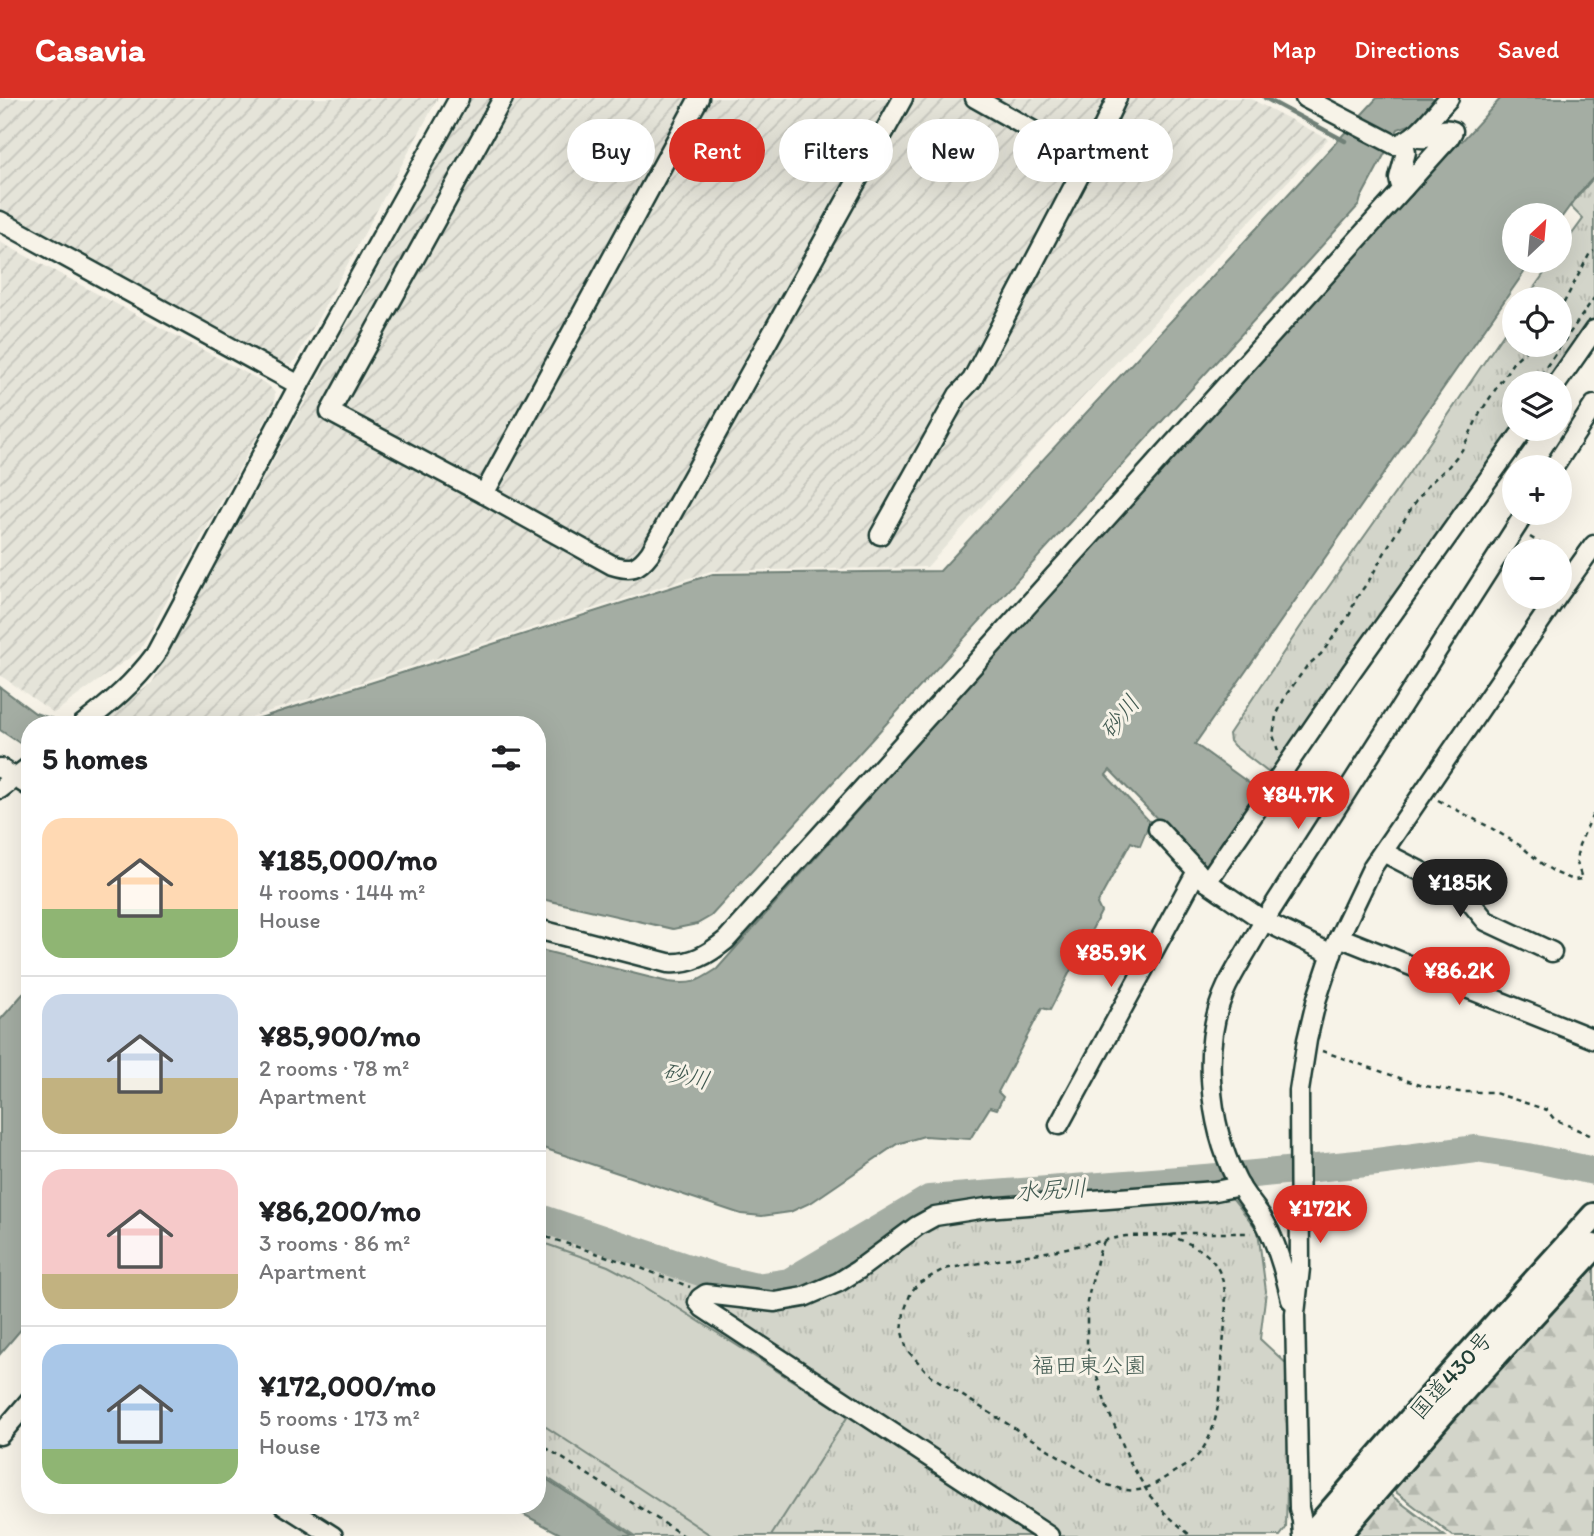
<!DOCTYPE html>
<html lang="en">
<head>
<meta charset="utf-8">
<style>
	body { margin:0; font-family:Itim,"Klee One",sans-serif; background:#f2f2f2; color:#202124; height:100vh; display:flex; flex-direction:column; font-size:26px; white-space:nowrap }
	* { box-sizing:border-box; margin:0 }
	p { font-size:23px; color:#757577 }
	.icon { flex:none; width:38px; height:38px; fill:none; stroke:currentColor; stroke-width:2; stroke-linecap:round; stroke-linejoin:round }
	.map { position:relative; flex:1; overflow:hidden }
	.details { position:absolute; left:21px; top:618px; width:525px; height:798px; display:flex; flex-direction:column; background:#fff; border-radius:28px; box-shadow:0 7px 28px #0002 }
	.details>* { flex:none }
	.top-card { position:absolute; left:567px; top:21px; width:665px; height:63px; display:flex; gap:14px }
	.needle { width:46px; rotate:26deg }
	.fabs { position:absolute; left:1502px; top:105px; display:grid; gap:14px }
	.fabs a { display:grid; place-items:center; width:70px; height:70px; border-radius:50%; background:#fff; box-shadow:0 7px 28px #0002; font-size:35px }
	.price { position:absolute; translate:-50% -60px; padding:0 16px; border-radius:24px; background:#d93025; color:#fff; font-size:23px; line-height:46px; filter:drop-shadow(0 2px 4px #0008) }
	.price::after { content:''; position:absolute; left:50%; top:42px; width:21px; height:16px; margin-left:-10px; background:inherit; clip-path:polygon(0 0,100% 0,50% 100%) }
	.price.selected { background:#222; color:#fff }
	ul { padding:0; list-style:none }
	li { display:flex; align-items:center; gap:21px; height:175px; padding:0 21px }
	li+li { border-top:2px solid #e0e0e0 }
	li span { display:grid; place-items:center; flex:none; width:196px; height:140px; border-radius:21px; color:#555 }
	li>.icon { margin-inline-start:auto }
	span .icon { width:84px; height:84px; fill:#fffc; stroke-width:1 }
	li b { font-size:30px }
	h2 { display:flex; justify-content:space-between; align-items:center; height:84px; padding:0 21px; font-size:30px }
	.chip { padding:0 24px; border-radius:32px; background:#fff; box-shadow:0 7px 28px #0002; font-size:24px; line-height:63px }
	.chip.selected { background:#d93025; color:#fff }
	header { display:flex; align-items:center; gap:42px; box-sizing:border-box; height:98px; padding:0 35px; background:#d93025; color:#fff }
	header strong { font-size:33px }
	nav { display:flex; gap:38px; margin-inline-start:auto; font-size:24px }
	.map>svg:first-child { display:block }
	.industrial { fill:url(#industrial-furrows) }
	.forest { fill:url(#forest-firs); stroke:#79897f; stroke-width:2 }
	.park { fill:url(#park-tufts); stroke:#79897f; stroke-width:2 }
	.pitch { fill:#d3d5ca; stroke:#79897f; stroke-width:2 }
	.water { fill:#a4ada3; stroke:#6f8077; stroke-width:2 }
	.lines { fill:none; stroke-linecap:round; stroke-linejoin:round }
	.stream { stroke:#6f8077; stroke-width:4.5 }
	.river { stroke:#a4ada3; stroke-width:28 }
	.minor-casing { stroke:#1f3d34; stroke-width:23 }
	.highway-casing { stroke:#1f3d34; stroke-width:30 }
	.path { stroke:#1f3d34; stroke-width:2.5; stroke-dasharray:5 5; stroke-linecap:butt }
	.minor { stroke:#f7f3e8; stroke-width:18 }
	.highway { stroke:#f7f3e8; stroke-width:24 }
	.labels { text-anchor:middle; stroke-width:6; stroke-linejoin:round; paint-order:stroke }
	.park-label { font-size:23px; fill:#435b52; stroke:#f7f3e8 }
	.street-label { font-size:23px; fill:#1f3d34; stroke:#f7f3e8 }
	.water-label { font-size:24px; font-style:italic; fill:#405950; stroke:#f7f3e8 }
</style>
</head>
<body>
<header>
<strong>Casavia</strong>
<nav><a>Map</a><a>Directions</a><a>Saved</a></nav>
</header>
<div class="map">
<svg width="1594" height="1438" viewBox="0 0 1594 1438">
	<defs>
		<pattern id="industrial-furrows" width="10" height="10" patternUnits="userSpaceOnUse" patternTransform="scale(1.75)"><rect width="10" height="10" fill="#e5e4d9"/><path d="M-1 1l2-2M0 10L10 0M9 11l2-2" fill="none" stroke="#c4c4bb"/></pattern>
		<pattern id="forest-firs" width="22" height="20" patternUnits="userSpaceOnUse" patternTransform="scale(1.75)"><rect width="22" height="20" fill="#d3d5ca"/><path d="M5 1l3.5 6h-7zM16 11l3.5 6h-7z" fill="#b5b8ae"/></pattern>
		<pattern id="park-tufts" width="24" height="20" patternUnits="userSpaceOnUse" patternTransform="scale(1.75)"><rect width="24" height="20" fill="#d3d5ca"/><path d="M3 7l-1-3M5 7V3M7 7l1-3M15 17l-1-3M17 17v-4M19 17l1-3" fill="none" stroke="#b5b8ae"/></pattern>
	</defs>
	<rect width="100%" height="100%" fill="#f7f3e8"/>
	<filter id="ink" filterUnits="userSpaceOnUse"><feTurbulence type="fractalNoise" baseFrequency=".0143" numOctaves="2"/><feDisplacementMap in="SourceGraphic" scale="14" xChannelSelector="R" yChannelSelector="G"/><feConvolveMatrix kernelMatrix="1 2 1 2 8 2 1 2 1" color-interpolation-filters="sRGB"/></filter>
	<g filter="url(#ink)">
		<!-- industrial -->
		<g class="industrial">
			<path d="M0,0H438L296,261L291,267L267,261L0,114Z"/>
			<path d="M471,0H1249L1328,41L1033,352L927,469L711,473L229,626H98L152,585Z"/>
			<path d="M0,144L261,283L269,288L275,295L274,305L270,314L140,552L54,615L0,577Z"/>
		</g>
		<!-- forest -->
		<g class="forest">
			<path d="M1594,1165V1438H1453L1392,1391Z"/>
			<path d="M1388,1395L1445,1438H1355Z"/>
		</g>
		<!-- park -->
		<g class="park">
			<path d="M1594,79V221L1549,285H1514V331L1273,678L1234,648L1230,643L1229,636L1301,528L1407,378L1514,220V247H1559V201H1526L1553,163H1559V154L1583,121L1570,108Z"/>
			<path d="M1218,1087L1233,1101L1258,1133L1266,1193L1260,1241L1290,1269L1286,1430L1280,1438H636L537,1373V1129L724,1190L758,1198L783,1195L823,1183L837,1176L903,1128L931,1113L1109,1092Z"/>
		</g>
		<!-- pitch -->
		<path class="pitch" d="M546,1146L608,1168L631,1180L848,1318L771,1438H712L537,1323V1159Z"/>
		<!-- water -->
		<g class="water">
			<path d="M1377,0H1436L1412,26L1398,31L1361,100L1359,107L711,818L697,826L673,831L537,800V626H241L713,476L940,473Z"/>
			<path d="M1501,0H1594V79L1580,94L1559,123V117H1514V163H1532L1195,646L1260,693L1210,767L1204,769L1110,672L1106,677L1150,724L1140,748L1131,744L1097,806L1101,814L1050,912L1042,910L998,994L1003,999L997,1011L990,1009L970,1041L924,1038L897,1046L812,1104L790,1114L762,1118L741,1116L537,1048V851L668,884C693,887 697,884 717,871L1452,42L1462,43Z"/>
			<path d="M0,589L35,615L68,626H30V652L0,632Z"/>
			<path d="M30,888V1221L0,1256V922Z"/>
			<path d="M537,1375L633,1438H564L506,1407H537Z"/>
		</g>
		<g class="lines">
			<!-- stream -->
			<path class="stream" d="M1265,0L1345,43"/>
			<!-- river -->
			<path class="river" d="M537,1119L721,1181L756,1189L789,1184L929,1101L1244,1077L1377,1064L1476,1051L1528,1059L1594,1073"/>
			<!-- minor casing -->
			<g class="minor-casing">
				<g id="minor">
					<path d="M503,0L330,314L484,396L699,0"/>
					<path d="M975,0L1087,63"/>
					<path d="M1305,0L1395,47C1418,41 1433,17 1449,0"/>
					<path d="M1404,45L1406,54L1399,80L1400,85L1404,90"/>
					<path d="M0,123L299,287"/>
					<path d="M1557,285L1594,232"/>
					<path d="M1554,369L1594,307"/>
					<path d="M484,396L612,467C631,473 638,471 650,455L903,0"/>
					<path d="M880,437L958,297L972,282L1087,63L1117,0"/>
					<path d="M1559,496L1594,447"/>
					<path d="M83,626C111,605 134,585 155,557L299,287L459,0"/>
					<path d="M0,670L30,689"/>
					<path d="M0,691L30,668"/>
					<path d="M1158,731L1207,784L1264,823L1332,856"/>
					<path d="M1383,754L1463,795L1486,823L1552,854"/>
					<path d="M1207,784L1351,574L1524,331"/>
					<path d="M537,831L668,865C691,867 709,856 726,842L1449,40L1453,33C1436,26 1433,47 1414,38"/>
					<path d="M1339,839L1594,941"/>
					<path d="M1059,1027L1197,773"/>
					<path d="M1291,1202C1285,1175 1277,1145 1263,1121C1254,1107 1243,1096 1236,1081C1209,1027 1200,944 1227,888C1238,866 1252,845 1264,823L1525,415"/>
					<path d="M0,1337L30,1302"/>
					<path d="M284,1407L333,1438"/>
					<path d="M1049,1438L703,1210L698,1204L700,1200L706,1196L775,1204L804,1199L839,1184L858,1172L917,1128L935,1118L986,1110L1215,1093L1240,1088"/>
					<path d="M1303,1438L1302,1423L1299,1410L1295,1216L1300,1170L1299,993L1307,942L1317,900L1333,852L1373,768L1557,499"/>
				</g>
			</g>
			<!-- highway casing -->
			<g class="highway-casing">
				<g id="highway">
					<path d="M1310,1438L1429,1301L1594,1118"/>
					<path d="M1336,1438L1444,1313L1594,1149"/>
				</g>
			</g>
			<!-- path -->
			<g class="path">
				<path d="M1559,214L1590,155L1594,153"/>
				<path d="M1535,285L1594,200"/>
				<path d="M1530,439L1553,453"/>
				<path d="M1278,653L1273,637L1276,618L1286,597L1307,568L1321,556L1350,516L1355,502L1370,481L1390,445L1414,406L1430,385L1448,369L1462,352L1480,315L1514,263L1532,247"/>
				<path d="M1438,702L1491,730L1521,748L1542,766L1556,775L1574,782L1582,781L1576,762L1579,747L1594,714"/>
				<path d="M1322,953L1420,987L1459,994H1492L1547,1012L1554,1021L1594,1039"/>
				<path d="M537,1136L633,1167L690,1189"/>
				<path d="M1169,1137C1182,1143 1201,1149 1211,1161C1232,1185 1225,1219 1223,1249C1220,1286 1222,1339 1190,1365C1184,1369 1177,1372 1171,1376C1141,1395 1136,1397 1102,1385L931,1278L907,1252L902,1234L904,1214L911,1194L919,1185L944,1171L1052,1153L1126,1138Z"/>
				<path d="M1171,1137L1184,1135H1251"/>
				<path d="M1104,1143L1099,1155L1087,1204V1248L1107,1310L1131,1366L1150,1398L1165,1415L1191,1438"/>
				<path d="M537,1344L684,1438"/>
			</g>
			<!-- minor -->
			<use href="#minor" class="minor"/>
			<!-- highway -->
			<use href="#highway" class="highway"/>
		</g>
	</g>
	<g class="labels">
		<!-- park labels -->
		<g class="park-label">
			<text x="1089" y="1275">福田東公園</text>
		</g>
		<!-- street labels -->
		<g class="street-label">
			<text transform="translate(1451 1277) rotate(-48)" y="8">国道430号</text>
		</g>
		<!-- water labels -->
		<g class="water-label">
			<text transform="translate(1120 619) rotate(-52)" y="8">砂川</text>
			<text transform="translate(686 978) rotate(13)" y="8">砂川</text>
			<text transform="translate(1051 1092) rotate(-4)" y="8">水尻川</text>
		</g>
	</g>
</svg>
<div class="fabs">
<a><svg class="needle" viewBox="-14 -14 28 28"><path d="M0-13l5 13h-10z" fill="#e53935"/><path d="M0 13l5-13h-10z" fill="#757577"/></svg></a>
<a><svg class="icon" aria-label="locate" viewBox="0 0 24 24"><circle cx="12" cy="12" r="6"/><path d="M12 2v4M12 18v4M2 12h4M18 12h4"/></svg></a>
<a><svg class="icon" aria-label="layers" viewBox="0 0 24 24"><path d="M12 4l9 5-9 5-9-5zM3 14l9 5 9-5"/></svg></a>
<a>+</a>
<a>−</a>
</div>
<b class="price" style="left:1298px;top:733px">¥84.7K</b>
<b class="price selected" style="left:1460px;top:821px">¥185K</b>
<b class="price" style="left:1111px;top:891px">¥85.9K</b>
<b class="price" style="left:1459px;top:909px">¥86.2K</b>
<b class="price" style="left:1320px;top:1147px">¥172K</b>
<div class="top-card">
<a class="chip">Buy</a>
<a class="chip selected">Rent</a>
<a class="chip">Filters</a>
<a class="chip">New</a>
<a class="chip">Apartment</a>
</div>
<section class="details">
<h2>5 homes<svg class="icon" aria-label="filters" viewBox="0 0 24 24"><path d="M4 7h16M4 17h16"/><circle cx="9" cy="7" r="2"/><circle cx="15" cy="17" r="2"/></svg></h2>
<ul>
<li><span style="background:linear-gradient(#ffd9b3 65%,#8fb573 0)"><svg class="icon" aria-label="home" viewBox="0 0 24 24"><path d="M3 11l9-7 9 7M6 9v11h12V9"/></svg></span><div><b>¥185,000/mo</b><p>4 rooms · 144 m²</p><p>House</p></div></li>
<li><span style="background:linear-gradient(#c9d6e8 60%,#c2b280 0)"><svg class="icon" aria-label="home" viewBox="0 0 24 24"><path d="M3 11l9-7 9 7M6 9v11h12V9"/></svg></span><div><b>¥85,900/mo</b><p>2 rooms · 78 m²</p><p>Apartment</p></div></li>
<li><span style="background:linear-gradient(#f6c9c9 75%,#c2b280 0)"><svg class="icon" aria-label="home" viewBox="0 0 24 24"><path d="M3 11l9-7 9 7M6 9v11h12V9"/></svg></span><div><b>¥86,200/mo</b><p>3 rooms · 86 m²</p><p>Apartment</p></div></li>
<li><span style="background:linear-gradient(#a9c7e8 75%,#8fb573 0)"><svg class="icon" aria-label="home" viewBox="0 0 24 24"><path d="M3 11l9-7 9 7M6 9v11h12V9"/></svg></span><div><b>¥172,000/mo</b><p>5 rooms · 173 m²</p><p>House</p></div></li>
</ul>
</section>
</div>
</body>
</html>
